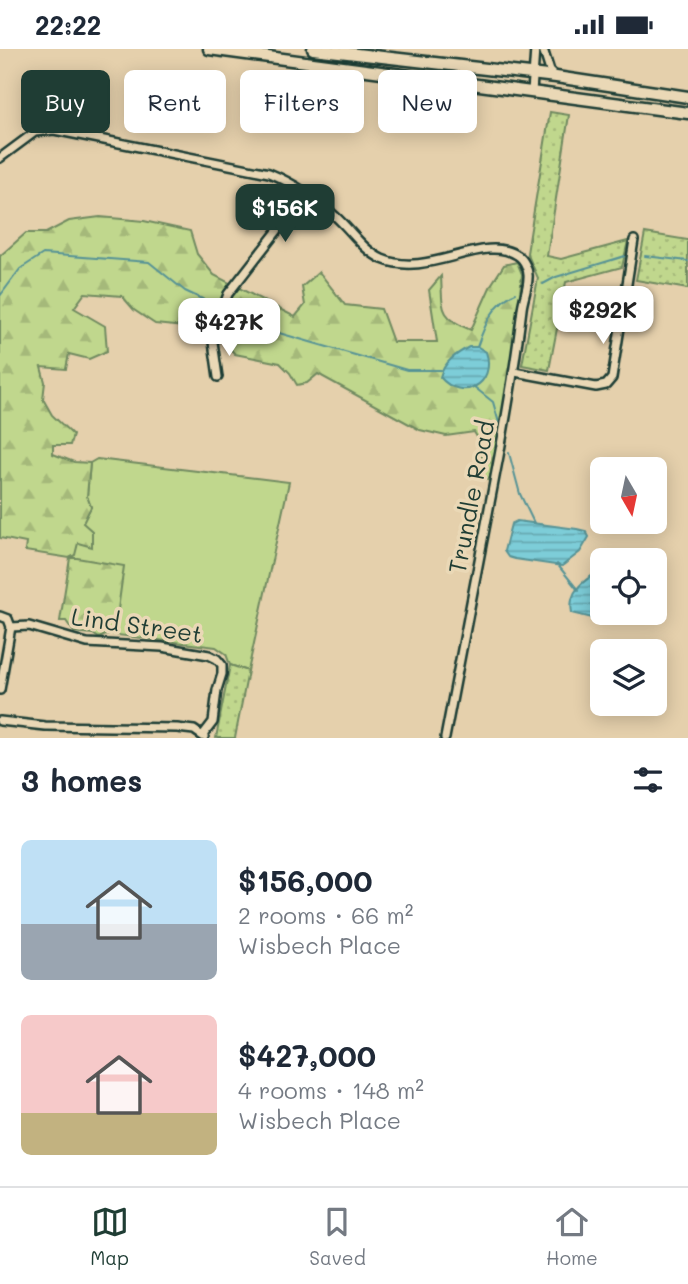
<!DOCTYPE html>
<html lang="en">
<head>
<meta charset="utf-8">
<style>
	body { margin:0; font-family:Mali,sans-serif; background:#f6f6f7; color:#1f2937; height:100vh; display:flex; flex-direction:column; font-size:26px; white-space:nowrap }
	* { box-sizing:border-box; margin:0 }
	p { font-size:23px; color:#747a83 }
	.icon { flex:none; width:38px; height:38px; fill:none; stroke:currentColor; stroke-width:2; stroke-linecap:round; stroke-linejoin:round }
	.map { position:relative; height:689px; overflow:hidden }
	.drawer { display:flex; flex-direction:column; background:#fff; flex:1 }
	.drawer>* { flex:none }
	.banner { position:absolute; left:21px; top:21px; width:648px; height:63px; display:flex; gap:14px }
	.needle { width:46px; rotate:171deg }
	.tools { position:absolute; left:590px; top:408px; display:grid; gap:14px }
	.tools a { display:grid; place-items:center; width:77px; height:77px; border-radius:10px; background:#fff; box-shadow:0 4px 18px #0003; font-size:35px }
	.price { position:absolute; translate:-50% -60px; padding:0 16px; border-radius:14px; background:#fff; color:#222; font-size:23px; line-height:46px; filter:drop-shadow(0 2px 4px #0008) }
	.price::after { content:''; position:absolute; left:50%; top:42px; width:21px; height:16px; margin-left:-10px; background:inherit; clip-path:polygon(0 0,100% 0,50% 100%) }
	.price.selected { background:#1f3d34; color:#fff }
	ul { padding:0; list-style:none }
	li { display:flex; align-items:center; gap:21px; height:175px; padding:0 21px }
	li span { display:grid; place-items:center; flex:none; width:196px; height:140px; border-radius:10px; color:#555 }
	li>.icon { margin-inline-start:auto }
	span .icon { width:84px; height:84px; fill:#fffc; stroke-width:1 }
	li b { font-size:30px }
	h2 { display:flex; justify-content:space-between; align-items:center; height:84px; padding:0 21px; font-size:30px }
	.pill { padding:0 24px; border-radius:10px; background:#fff; box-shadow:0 4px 18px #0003; font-size:24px; line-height:63px }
	.pill.selected { background:#1f3d34; color:#fff }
	.status { display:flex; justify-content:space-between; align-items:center; height:49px; padding:0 35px; background:#fff; direction:ltr }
	.status svg { height:19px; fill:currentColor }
	.menu { display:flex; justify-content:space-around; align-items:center; height:98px; border-top:2px solid #e0e1e3; background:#fff; font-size:19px; color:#747a83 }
	.menu a { display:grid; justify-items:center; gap:4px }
	.menu .selected { color:#1f3d34 }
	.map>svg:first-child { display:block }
	.green { fill:#c0d78d; stroke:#708a60; stroke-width:2 }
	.forest { fill:url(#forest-firs); stroke:#708a60; stroke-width:2 }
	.park { fill:url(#park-dots); stroke:#708a60; stroke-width:2 }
	.water { fill:url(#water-rules); stroke:#579396; stroke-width:2 }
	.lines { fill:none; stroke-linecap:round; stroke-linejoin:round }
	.stream { stroke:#579396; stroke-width:2 }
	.minor-casing { stroke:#1f3d34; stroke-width:12 }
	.highway-casing { stroke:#1f3d34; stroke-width:15 }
	.minor { stroke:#ead8b6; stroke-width:7 }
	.highway { stroke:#ead8b6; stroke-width:10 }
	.labels { text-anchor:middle; stroke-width:7; stroke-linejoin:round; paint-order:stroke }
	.street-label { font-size:24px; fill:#1f3d34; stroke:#ead8b6 }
</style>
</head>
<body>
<div class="status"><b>22:22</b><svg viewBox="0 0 49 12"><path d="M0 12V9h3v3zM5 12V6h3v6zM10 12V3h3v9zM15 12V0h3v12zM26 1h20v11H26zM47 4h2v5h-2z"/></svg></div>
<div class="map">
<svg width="688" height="689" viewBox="0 0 688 689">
	<defs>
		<pattern id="forest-firs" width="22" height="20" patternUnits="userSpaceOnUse" patternTransform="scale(1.75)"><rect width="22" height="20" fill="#c0d78d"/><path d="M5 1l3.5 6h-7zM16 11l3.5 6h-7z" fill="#a5b97a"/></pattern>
		<pattern id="park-dots" width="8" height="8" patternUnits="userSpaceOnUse" patternTransform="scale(1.75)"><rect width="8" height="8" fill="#c0d78d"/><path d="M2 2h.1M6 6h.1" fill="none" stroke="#a5b97a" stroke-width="1.8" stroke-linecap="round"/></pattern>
		<pattern id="water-rules" width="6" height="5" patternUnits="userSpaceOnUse" patternTransform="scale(1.75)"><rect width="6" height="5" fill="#7dcdd8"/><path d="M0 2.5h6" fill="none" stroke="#66a8b0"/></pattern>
	</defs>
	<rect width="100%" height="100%" fill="#e5d0ac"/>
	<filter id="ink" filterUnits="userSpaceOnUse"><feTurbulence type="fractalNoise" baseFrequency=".0143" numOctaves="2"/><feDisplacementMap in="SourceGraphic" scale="14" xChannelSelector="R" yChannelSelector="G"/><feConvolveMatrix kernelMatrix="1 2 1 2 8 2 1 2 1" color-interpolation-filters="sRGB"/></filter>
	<g filter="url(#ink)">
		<!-- green -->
		<path class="green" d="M97,410L289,433L248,622L230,616L226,605L216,598L109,585L115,582L70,508L85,468L91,458L87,448L90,414Z"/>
		<!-- forest -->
		<path class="forest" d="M100,168L144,172L190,182L197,205L214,226L295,268L305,256L302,238L319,223L345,256L381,260L393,293H437L429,241L441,227C443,259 438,268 471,281L491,236L504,216L517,213L522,225L513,312L489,432L482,427V396L474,383L446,387L420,381L318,325L307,334L297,336L290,324L280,314L235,305L222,291L204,280L155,275L134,261L122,247L85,244L74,259L105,277L107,302L89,310L69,305L66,320L41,318L45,333L43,350L52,366L73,386L70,396H53V405L74,413L90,414L87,447L91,458L83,474L92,482V498L78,494L75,506L71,508L124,517L115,582L99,589L93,585L74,583L66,572H60L70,509L25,502L26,494L0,489V207L26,184H46L69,172Z"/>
		<!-- park -->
		<g class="park">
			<path d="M550,63L569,66L547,207L561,210L628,192L622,218L566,233L549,321L522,316L538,229L527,204Z"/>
			<path d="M645,184L688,191V240L636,231Z"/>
			<path d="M230,616L248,622L235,689H216Z"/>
		</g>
		<!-- water -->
		<g class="water">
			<path d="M469,298H478L486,303C497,335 462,354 440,328C444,313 456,305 469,298Z"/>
			<path d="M517,472L577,480L586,482L589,488L580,503L562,517L515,510L508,508L504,502L511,475Z"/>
			<path d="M602,521V564H613V567L600,571L572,564C567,542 585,530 602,521Z"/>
		</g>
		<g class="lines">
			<!-- stream -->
			<g class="stream">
				<path d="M645,207L688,212"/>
				<path d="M543,235L556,228L625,207"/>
				<path d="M0,247L20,220L43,205L149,213L185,242L217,257"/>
				<path d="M229,262L279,284L407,321H441"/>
				<path d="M477,298C484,278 494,252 516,244"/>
				<path d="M473,337L493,353L499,374"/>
				<path d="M509,404L520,445L534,474"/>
				<path d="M557,515L578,541"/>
			</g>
			<!-- minor casing -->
			<g class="minor-casing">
				<g id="minor">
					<path d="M543,0L550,22L555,27"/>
					<path d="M532,43L535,0"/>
					<path d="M0,109L35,83L54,81L269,124C293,134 316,149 335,167C351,181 363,201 382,210C429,230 482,184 517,206C524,210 529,221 528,229C528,239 523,250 522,260C516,310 508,358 499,407C481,501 463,595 445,689"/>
					<path d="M515,323L596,338L606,336L612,329L634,191"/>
					<path d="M218,328L213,293L214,283L228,245L306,145"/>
					<path d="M0,567L8,570L11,578L0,641"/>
					<path d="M11,578L29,577L87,594L162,598L209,606L217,610L222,616V625L217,641L213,673L203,686"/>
					<path d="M0,672L45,677L177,679L194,681L204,688"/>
				</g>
			</g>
			<!-- highway casing -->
			<g class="highway-casing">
				<g id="highway">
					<path d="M209,0L688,64"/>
					<path d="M313,0L556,28L688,48"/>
				</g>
			</g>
			<!-- minor -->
			<use href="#minor" class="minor"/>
			<!-- highway -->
			<use href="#highway" class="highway"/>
		</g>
	</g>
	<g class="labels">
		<!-- street labels -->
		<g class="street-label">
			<text transform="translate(472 448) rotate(-79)" y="8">Trundle Road</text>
			<text transform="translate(137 577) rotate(8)" y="8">Lind Street</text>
		</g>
	</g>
</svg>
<div class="tools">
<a><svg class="needle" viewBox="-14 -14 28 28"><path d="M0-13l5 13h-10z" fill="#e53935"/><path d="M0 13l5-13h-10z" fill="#747a83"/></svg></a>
<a><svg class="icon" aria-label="locate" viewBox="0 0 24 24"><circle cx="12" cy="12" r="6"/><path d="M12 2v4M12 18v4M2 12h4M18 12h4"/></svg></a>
<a><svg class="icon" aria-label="layers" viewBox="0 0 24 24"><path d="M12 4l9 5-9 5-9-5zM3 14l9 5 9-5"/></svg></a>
</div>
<b class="price selected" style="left:285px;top:195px">$156K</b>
<b class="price" style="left:603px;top:297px">$292K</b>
<b class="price" style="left:229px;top:309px">$427K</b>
<div class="banner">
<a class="pill selected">Buy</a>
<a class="pill">Rent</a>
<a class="pill">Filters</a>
<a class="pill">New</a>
</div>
</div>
<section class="drawer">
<h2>3 homes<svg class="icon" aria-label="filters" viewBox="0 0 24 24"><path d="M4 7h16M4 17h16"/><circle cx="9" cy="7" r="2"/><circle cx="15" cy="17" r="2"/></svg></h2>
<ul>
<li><span style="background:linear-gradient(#bfe0f5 60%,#9aa5b1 0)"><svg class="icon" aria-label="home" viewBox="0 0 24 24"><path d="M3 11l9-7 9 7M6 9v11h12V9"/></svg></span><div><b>$156,000</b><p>2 rooms · 66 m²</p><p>Wisbech Place</p></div></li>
<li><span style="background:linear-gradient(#f6c9c9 70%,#c2b280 0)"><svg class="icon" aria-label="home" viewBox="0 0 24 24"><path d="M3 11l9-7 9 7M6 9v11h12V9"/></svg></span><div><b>$427,000</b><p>4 rooms · 148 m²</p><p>Wisbech Place</p></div></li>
</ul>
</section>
<nav class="menu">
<a class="selected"><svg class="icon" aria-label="map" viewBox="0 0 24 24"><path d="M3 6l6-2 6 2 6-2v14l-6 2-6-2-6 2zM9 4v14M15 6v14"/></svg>Map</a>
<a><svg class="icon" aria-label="saved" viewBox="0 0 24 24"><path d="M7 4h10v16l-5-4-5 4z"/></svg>Saved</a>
<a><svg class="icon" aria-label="home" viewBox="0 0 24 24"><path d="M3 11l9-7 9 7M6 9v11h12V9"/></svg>Home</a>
</nav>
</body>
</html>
